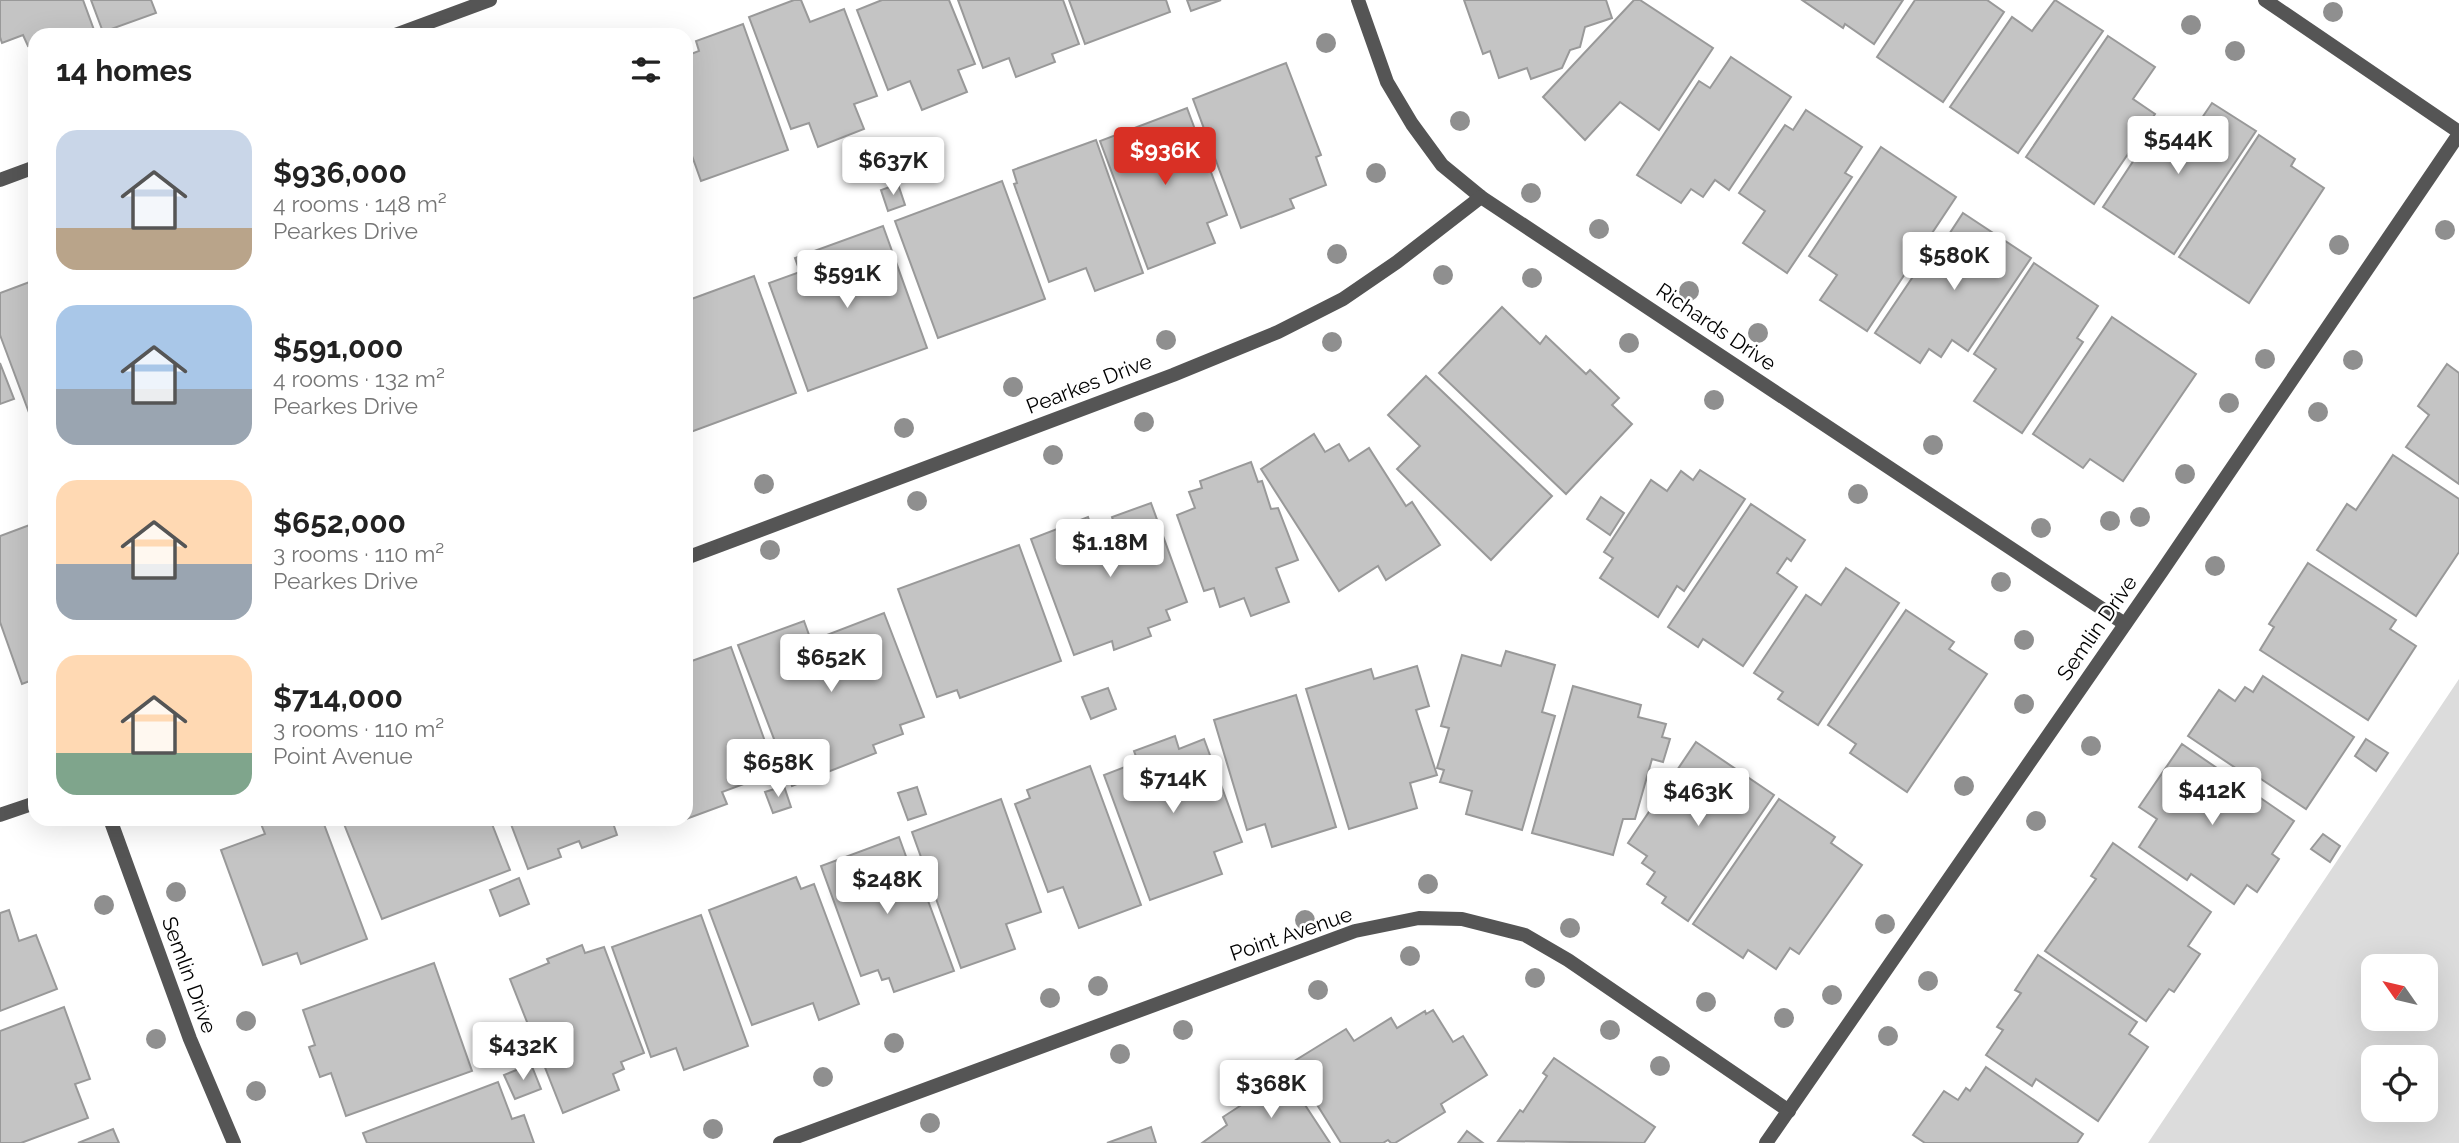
<!DOCTYPE html>
<html lang="en">
<head>
<meta charset="utf-8">
<style>
	body { margin:0; font-family:Raleway,sans-serif; background:#f2f2f2; color:#222; height:100vh; display:flex; flex-direction:column; font-size:26px; white-space:nowrap }
	* { box-sizing:border-box; margin:0 }
	p { font-size:23px; color:#767676 }
	.icon { flex:none; width:38px; height:38px; fill:none; stroke:currentColor; stroke-width:2; stroke-linecap:round; stroke-linejoin:round }
	.map { position:relative; flex:1; overflow:hidden }
	.panel { position:absolute; left:28px; top:28px; width:665px; height:798px; display:flex; flex-direction:column; background:#fff; border-radius:21px; box-shadow:0 7px 28px #0002 }
	.panel>* { flex:none }
	.needle { width:46px; rotate:304deg }
	.controls { position:absolute; left:2361px; top:954px; display:grid; gap:14px }
	.controls a { display:grid; place-items:center; width:77px; height:77px; border-radius:14px; background:#fff; box-shadow:0 7px 28px #0002; font-size:35px }
	.price { position:absolute; translate:-50% -60px; padding:0 16px; border-radius:7px; background:#fff; color:#222; font-size:23px; line-height:46px; filter:drop-shadow(0 2px 4px #0008) }
	.price::after { content:''; position:absolute; left:50%; top:42px; width:21px; height:16px; margin-left:-10px; background:inherit; clip-path:polygon(0 0,100% 0,50% 100%) }
	.price.active { background:#d93025; color:#fff }
	ul { padding:0; list-style:none }
	li { display:flex; align-items:center; gap:21px; height:175px; padding:0 28px }
	li span { display:grid; place-items:center; flex:none; width:196px; height:140px; border-radius:21px; color:#555 }
	li>.icon { margin-inline-start:auto }
	span .icon { width:84px; height:84px; fill:#fffc; stroke-width:1 }
	li b { font-size:30px }
	h2 { display:flex; justify-content:space-between; align-items:center; height:84px; padding:0 28px; font-size:30px }
	.map>svg:first-child { display:block }
	.green { fill:#dcdcdc; fill-rule:evenodd }
	.building { fill:#c4c4c4; stroke:#999; stroke-width:2 }
	.lines { fill:none; stroke-linecap:round; stroke-linejoin:round }
	.minor { stroke:#555; stroke-width:14 }
	.tree { fill:#8f8f8f }
	.labels { text-anchor:middle; stroke-width:5; stroke-linejoin:round; paint-order:stroke }
	.street-label { font-size:21px; fill:#000; stroke:#fff }
</style>
</head>
<body>
<div class="map">
<svg width="2459" height="1143" viewBox="0 0 2459 1143">
	<rect width="100%" height="100%" fill="#fff"/>
	<!-- green -->
	<path class="green" d="M2459,679V1143H2148ZM2373,966H2426V1018H2373ZM2373,1057H2426V1110H2373Z"/>
	<!-- building -->
	<g class="building">
		<path d="M0,0H83L94,30L81,35H35V44L28,46L23,35L2,43L0,37Z"/>
		<path d="M91,0H151L156,13L103,32Z"/>
		<path d="M794,0H801L810,22L844,9L877,96L854,104L864,129L818,147L809,123L791,129L749,17Z"/>
		<path d="M882,0H949L975,64L958,70L967,92L922,110L910,81L888,90L857,10Z"/>
		<path d="M958,0H1063L1079,44L1052,54L1055,62L1016,77L1009,58L983,68Z"/>
		<path d="M1069,0H1166L1170,12L1085,44Z"/>
		<path d="M1187,0H1221L1191,11Z"/>
		<path d="M1464,0H1606L1612,18L1585,27L1580,47L1570,50L1562,68L1531,79L1527,68L1499,78L1490,51L1483,54Z"/>
		<path d="M1634,0H1640L1713,48L1659,130L1620,102L1585,140L1543,97Z"/>
		<path d="M1802,0H1903L1874,44L1845,24L1843,28Z"/>
		<path d="M1915,0H1987L2004,12L1943,102L1877,57Z"/>
		<path d="M2055,0L2103,31L2018,153L1950,107L2012,17L2032,31Z"/>
		<path d="M743,24L788,150L701,181L686,139V56L699,51L696,41Z"/>
		<path d="M2108,36L2155,67L2133,99L2155,114L2094,204L2026,157Z"/>
		<path d="M1731,57L1791,97L1729,190L1715,180L1703,197L1691,189L1681,203L1637,175L1699,81L1710,88Z"/>
		<path d="M1286,63L1321,155L1316,157L1326,185L1290,199L1294,208L1241,228L1193,99Z"/>
		<path d="M2212,103L2256,131L2174,254L2103,207L2161,119L2189,137Z"/>
		<path d="M1187,108L1227,215L1207,223L1215,243L1148,269L1100,141Z"/>
		<path d="M1806,110L1862,147L1845,173L1852,177L1787,273L1743,243L1765,211L1739,193L1785,125L1793,130Z"/>
		<path d="M2259,135L2295,159L2291,166L2324,188L2249,303L2179,257Z"/>
		<path d="M1096,140L1143,273L1095,291L1086,268L1049,282L1014,184L1017,183L1013,170Z"/>
		<path d="M1881,147L1956,197L1867,331L1820,300L1837,275L1809,256Z"/>
		<path d="M1002,181L1045,299L938,338L895,221Z"/>
		<path d="M898,184L905,205L888,211L881,190Z"/>
		<path d="M1963,213L2031,258L1968,351L1952,340L1941,357L1929,349L1920,363L1875,333L1937,241L1942,245Z"/>
		<path d="M883,226L927,348L808,391L769,283L800,272L795,258Z"/>
		<path d="M2034,263L2098,306L2077,338L2083,342L2022,433L1974,401L1996,369L1974,354Z"/>
		<path d="M754,276L796,393L688,433L686,427V301Z"/>
		<path d="M35,280V426H34L0,335V293Z"/>
		<path d="M1502,307L1540,344L1546,336L1586,374L1590,370L1619,398L1612,405L1632,424L1566,494L1439,373Z"/>
		<path d="M2112,317L2196,374L2123,481L2090,459L2083,468L2033,434Z"/>
		<path d="M0,363L14,399L0,404Z"/>
		<path d="M2447,364L2459,373V484L2406,447L2429,415L2418,406Z"/>
		<path d="M1426,376L1552,496L1491,560L1397,469L1420,446L1388,415Z"/>
		<path d="M1314,434L1325,452L1339,444L1349,461L1369,448L1406,506L1412,502L1440,545L1386,580L1378,566L1339,591L1261,469Z"/>
		<path d="M2393,455L2459,499V552L2416,616L2317,550L2347,504L2356,510Z"/>
		<path d="M1251,462L1258,482L1262,481L1271,509L1278,508L1298,560L1276,568L1289,602L1251,616L1244,598L1220,607L1214,588L1204,591L1177,515L1195,508L1189,492L1202,488L1200,481Z"/>
		<path d="M1700,470L1745,499L1684,591L1677,586L1658,617L1600,578L1613,558L1604,552L1651,480L1667,491L1681,471L1693,480Z"/>
		<path d="M1601,497L1624,513L1610,535L1587,519Z"/>
		<path d="M1151,503L1187,602L1166,610L1170,620L1148,628L1151,636L1114,650L1112,641L1074,655L1031,539L1088,517L1094,534L1115,526L1112,517Z"/>
		<path d="M1751,504L1805,540L1791,561L1787,558L1777,573L1797,587L1743,666L1703,639L1698,647L1668,627Z"/>
		<path d="M35,523V679L22,684L0,622V536Z"/>
		<path d="M1019,545L1061,661L960,698L957,690L937,697L898,589Z"/>
		<path d="M2308,563L2396,620L2390,629L2416,646L2368,720L2260,650L2274,627L2269,624Z"/>
		<path d="M1846,568L1899,603L1818,725L1778,699L1783,692L1754,673L1806,595L1821,605Z"/>
		<path d="M1906,610L1954,642L1949,649L1987,674L1907,792L1850,753L1856,744L1828,725Z"/>
		<path d="M884,613L924,717L900,725L903,734L873,745L876,753L792,786L738,645L804,621L817,657L830,652L824,636Z"/>
		<path d="M731,647L776,772L722,792L727,804L686,819V663Z"/>
		<path d="M1506,651L1555,665L1542,712L1555,716L1522,830L1466,814L1472,791L1440,782L1444,770L1437,768L1449,728L1441,726L1462,655L1501,666Z"/>
		<path d="M1417,666L1429,706L1416,710L1437,775L1410,783L1417,808L1349,829L1306,689L1371,669L1374,679Z"/>
		<path d="M2263,676L2354,737L2306,809L2258,777L2255,781L2188,736L2219,690L2235,701L2245,687L2253,692Z"/>
		<path d="M1573,686L1641,705L1638,717L1666,724L1662,737L1670,739L1663,762L1652,759L1635,819H1623L1613,855L1532,833Z"/>
		<path d="M1108,688L1116,709L1091,719L1082,697Z"/>
		<path d="M1296,695L1336,827L1272,847L1265,824L1247,830L1214,720Z"/>
		<path d="M1175,736L1179,749L1204,739L1242,842L1214,852L1222,874L1150,900L1104,775L1138,762L1134,751Z"/>
		<path d="M2366,739L2388,753L2376,771L2355,756Z"/>
		<path d="M1696,742L1774,795L1688,921L1662,903L1666,897L1647,884L1655,872L1642,863L1647,856L1628,843Z"/>
		<path d="M2182,744L2294,821L2272,854L2279,859L2257,892L2247,885L2234,904L2191,874L2187,880L2139,847L2157,819L2139,807Z"/>
		<path d="M1090,766L1141,905L1079,928L1063,887L1048,892L1015,804L1030,798L1027,790Z"/>
		<path d="M784,786L791,807L773,813L765,792Z"/>
		<path d="M917,787L926,814L908,820L898,793Z"/>
		<path d="M1001,799L1041,912L1006,924L1015,949L961,968L912,832Z"/>
		<path d="M1779,799L1835,837L1831,843L1862,865L1799,954L1790,948L1776,969L1748,950L1743,958L1693,924Z"/>
		<path d="M259,819H322L367,939L301,964L297,953L263,965L221,850L265,834Z"/>
		<path d="M342,819H490L510,870L382,919Z"/>
		<path d="M509,819H615L612,820L617,835L582,848L579,841L558,849L561,857L528,869Z"/>
		<path d="M2323,834L2340,846L2330,862L2311,849Z"/>
		<path d="M899,837L912,873L917,871L954,971L894,992L889,978L882,980L878,970L861,976L821,866Z"/>
		<path d="M2113,843L2211,912L2188,946L2200,954L2174,992L2169,989L2146,1021L2045,951L2096,879L2091,876Z"/>
		<path d="M796,877L801,889L814,884L859,1004L819,1020L813,1003L752,1025L709,910Z"/>
		<path d="M519,878L529,904L500,916L490,890Z"/>
		<path d="M9,910L19,941L36,935L57,989L0,1011V913Z"/>
		<path d="M701,915L748,1046L684,1070L676,1048L651,1057L612,947Z"/>
		<path d="M582,945L585,953L604,947L644,1053L621,1062L624,1069L613,1074L619,1090L563,1113L510,979L549,963L547,959Z"/>
		<path d="M2038,955L2137,1022L2129,1034L2148,1047L2098,1121L2036,1079L2032,1086L1986,1055L2003,1030L1997,1027L2021,993L2015,990Z"/>
		<path d="M434,963L472,1071L346,1116L331,1073L320,1077L309,1047L315,1045L303,1010Z"/>
		<path d="M64,1007L90,1079L75,1084L88,1118L21,1143H0V1031Z"/>
		<path d="M1433,1010L1453,1042L1463,1036L1487,1075L1441,1104L1445,1112L1395,1143H1391L1388,1140L1383,1143H1341L1291,1063L1346,1029L1354,1041L1391,1018L1397,1028L1425,1011L1426,1014Z"/>
		<path d="M1554,1058L1655,1127L1644,1143L1498,1141L1520,1110L1523,1112L1547,1076L1543,1073Z"/>
		<path d="M531,1064L541,1089L515,1099L504,1075Z"/>
		<path d="M1986,1067L2083,1134L2077,1143H1925L1913,1135L1944,1091L1958,1100L1966,1088L1970,1091Z"/>
		<path d="M1286,1076L1330,1143H1202L1227,1125L1223,1117Z"/>
		<path d="M498,1082L512,1119L524,1115L534,1143H367L363,1133Z"/>
		<path d="M1151,1127L1156,1143H1107Z"/>
		<path d="M113,1129L119,1143H78Z"/>
		<path d="M1467,1131L1483,1143H1458Z"/>
	</g>
	<g class="lines">
		<!-- minor -->
		<g class="minor">
			<path d="M1358,0L1387,82L1412,124L1442,165L1481,197L2125,624"/>
			<path d="M2265,0L2459,132"/>
			<path d="M395,35L490,0"/>
			<path d="M0,180L35,167"/>
			<path d="M686,558L1173,375L1278,332L1343,299L1397,262L1481,197"/>
			<path d="M0,815L35,803"/>
			<path d="M110,819L190,1039L234,1143"/>
			<path d="M780,1143L1355,931L1419,918L1462,919L1525,935L1568,960L1789,1111"/>
			<path d="M1766,1143L2162,571L2459,134"/>
		</g>
	</g>
	<!-- trees -->
	<g class="tree">
		<circle cx="2333" cy="12" r="10"/>
		<circle cx="2191" cy="25" r="10"/>
		<circle cx="1326" cy="43" r="10"/>
		<circle cx="2235" cy="51" r="10"/>
		<circle cx="1460" cy="121" r="10"/>
		<circle cx="1376" cy="173" r="10"/>
		<circle cx="1531" cy="193" r="10"/>
		<circle cx="1599" cy="229" r="10"/>
		<circle cx="2445" cy="230" r="10"/>
		<circle cx="2339" cy="245" r="10"/>
		<circle cx="1337" cy="254" r="10"/>
		<circle cx="1443" cy="275" r="10"/>
		<circle cx="1532" cy="278" r="10"/>
		<circle cx="1689" cy="291" r="10"/>
		<circle cx="1758" cy="333" r="10"/>
		<circle cx="1166" cy="340" r="10"/>
		<circle cx="1332" cy="342" r="10"/>
		<circle cx="1629" cy="343" r="10"/>
		<circle cx="2265" cy="359" r="10"/>
		<circle cx="2353" cy="360" r="10"/>
		<circle cx="1013" cy="387" r="10"/>
		<circle cx="1714" cy="400" r="10"/>
		<circle cx="2229" cy="403" r="10"/>
		<circle cx="2318" cy="412" r="10"/>
		<circle cx="1144" cy="422" r="10"/>
		<circle cx="904" cy="428" r="10"/>
		<circle cx="1933" cy="445" r="10"/>
		<circle cx="1053" cy="455" r="10"/>
		<circle cx="2185" cy="474" r="10"/>
		<circle cx="764" cy="484" r="10"/>
		<circle cx="1858" cy="494" r="10"/>
		<circle cx="917" cy="501" r="10"/>
		<circle cx="2140" cy="517" r="10"/>
		<circle cx="2110" cy="521" r="10"/>
		<circle cx="2041" cy="528" r="10"/>
		<circle cx="770" cy="550" r="10"/>
		<circle cx="2215" cy="566" r="10"/>
		<circle cx="2001" cy="582" r="10"/>
		<circle cx="2024" cy="640" r="10"/>
		<circle cx="2024" cy="704" r="10"/>
		<circle cx="2091" cy="746" r="10"/>
		<circle cx="1964" cy="786" r="10"/>
		<circle cx="2036" cy="821" r="10"/>
		<circle cx="1428" cy="884" r="10"/>
		<circle cx="176" cy="892" r="10"/>
		<circle cx="104" cy="905" r="10"/>
		<circle cx="1305" cy="920" r="10"/>
		<circle cx="1885" cy="924" r="10"/>
		<circle cx="1570" cy="928" r="10"/>
		<circle cx="1410" cy="956" r="10"/>
		<circle cx="1535" cy="978" r="10"/>
		<circle cx="1928" cy="981" r="10"/>
		<circle cx="1098" cy="986" r="10"/>
		<circle cx="1318" cy="990" r="10"/>
		<circle cx="1832" cy="995" r="10"/>
		<circle cx="1050" cy="998" r="10"/>
		<circle cx="1706" cy="1002" r="10"/>
		<circle cx="1784" cy="1018" r="10"/>
		<circle cx="246" cy="1021" r="10"/>
		<circle cx="1183" cy="1030" r="10"/>
		<circle cx="1610" cy="1030" r="10"/>
		<circle cx="1888" cy="1036" r="10"/>
		<circle cx="156" cy="1039" r="10"/>
		<circle cx="894" cy="1043" r="10"/>
		<circle cx="1120" cy="1054" r="10"/>
		<circle cx="1660" cy="1066" r="10"/>
		<circle cx="823" cy="1077" r="10"/>
		<circle cx="256" cy="1091" r="10"/>
		<circle cx="930" cy="1123" r="10"/>
		<circle cx="713" cy="1129" r="10"/>
	</g>
	<g class="labels">
		<!-- street labels -->
		<g class="street-label">
			<text transform="translate(1716 327) rotate(34)" y="7">Richards Drive</text>
			<text transform="translate(1089 384) rotate(-21)" y="7">Pearkes Drive</text>
			<text transform="translate(2097 628) rotate(-55)" y="7">Semlin Drive</text>
			<text transform="translate(1291 934) rotate(-19)" y="7">Point Avenue</text>
			<text transform="translate(189 975) rotate(70)" y="7">Semlin Drive</text>
		</g>
	</g>
</svg>
<div class="controls">
<a><svg class="needle" viewBox="-14 -14 28 28"><path d="M0-13l5 13h-10z" fill="#e53935"/><path d="M0 13l5-13h-10z" fill="#767676"/></svg></a>
<a><svg class="icon" aria-label="locate" viewBox="0 0 24 24"><circle cx="12" cy="12" r="6"/><path d="M12 2v4M12 18v4M2 12h4M18 12h4"/></svg></a>
</div>
<b class="price" style="left:2178px;top:176px">$544K</b>
<b class="price active" style="left:1165px;top:187px">$936K</b>
<b class="price" style="left:893px;top:197px">$637K</b>
<b class="price" style="left:1954px;top:292px">$580K</b>
<b class="price" style="left:847px;top:310px">$591K</b>
<b class="price" style="left:1110px;top:579px">$1.18M</b>
<b class="price" style="left:831px;top:694px">$652K</b>
<b class="price" style="left:778px;top:799px">$658K</b>
<b class="price" style="left:1173px;top:815px">$714K</b>
<b class="price" style="left:2212px;top:827px">$412K</b>
<b class="price" style="left:1698px;top:828px">$463K</b>
<b class="price" style="left:887px;top:916px">$248K</b>
<b class="price" style="left:523px;top:1082px">$432K</b>
<b class="price" style="left:1271px;top:1120px">$368K</b>
<section class="panel">
<h2>14 homes<svg class="icon" aria-label="filters" viewBox="0 0 24 24"><path d="M4 7h16M4 17h16"/><circle cx="9" cy="7" r="2"/><circle cx="15" cy="17" r="2"/></svg></h2>
<ul>
<li><span style="background:linear-gradient(#c9d6e8 70%,#b9a48a 0)"><svg class="icon" aria-label="home" viewBox="0 0 24 24"><path d="M3 11l9-7 9 7M6 9v11h12V9"/></svg></span><div><b>$936,000</b><p>4 rooms · 148 m²</p><p>Pearkes Drive</p></div></li>
<li><span style="background:linear-gradient(#a9c7e8 60%,#9aa5b1 0)"><svg class="icon" aria-label="home" viewBox="0 0 24 24"><path d="M3 11l9-7 9 7M6 9v11h12V9"/></svg></span><div><b>$591,000</b><p>4 rooms · 132 m²</p><p>Pearkes Drive</p></div></li>
<li><span style="background:linear-gradient(#ffd9b3 60%,#9aa5b1 0)"><svg class="icon" aria-label="home" viewBox="0 0 24 24"><path d="M3 11l9-7 9 7M6 9v11h12V9"/></svg></span><div><b>$652,000</b><p>3 rooms · 110 m²</p><p>Pearkes Drive</p></div></li>
<li><span style="background:linear-gradient(#ffd9b3 70%,#7fa58c 0)"><svg class="icon" aria-label="home" viewBox="0 0 24 24"><path d="M3 11l9-7 9 7M6 9v11h12V9"/></svg></span><div><b>$714,000</b><p>3 rooms · 110 m²</p><p>Point Avenue</p></div></li>
</ul>
</section>
</div>
</body>
</html>
